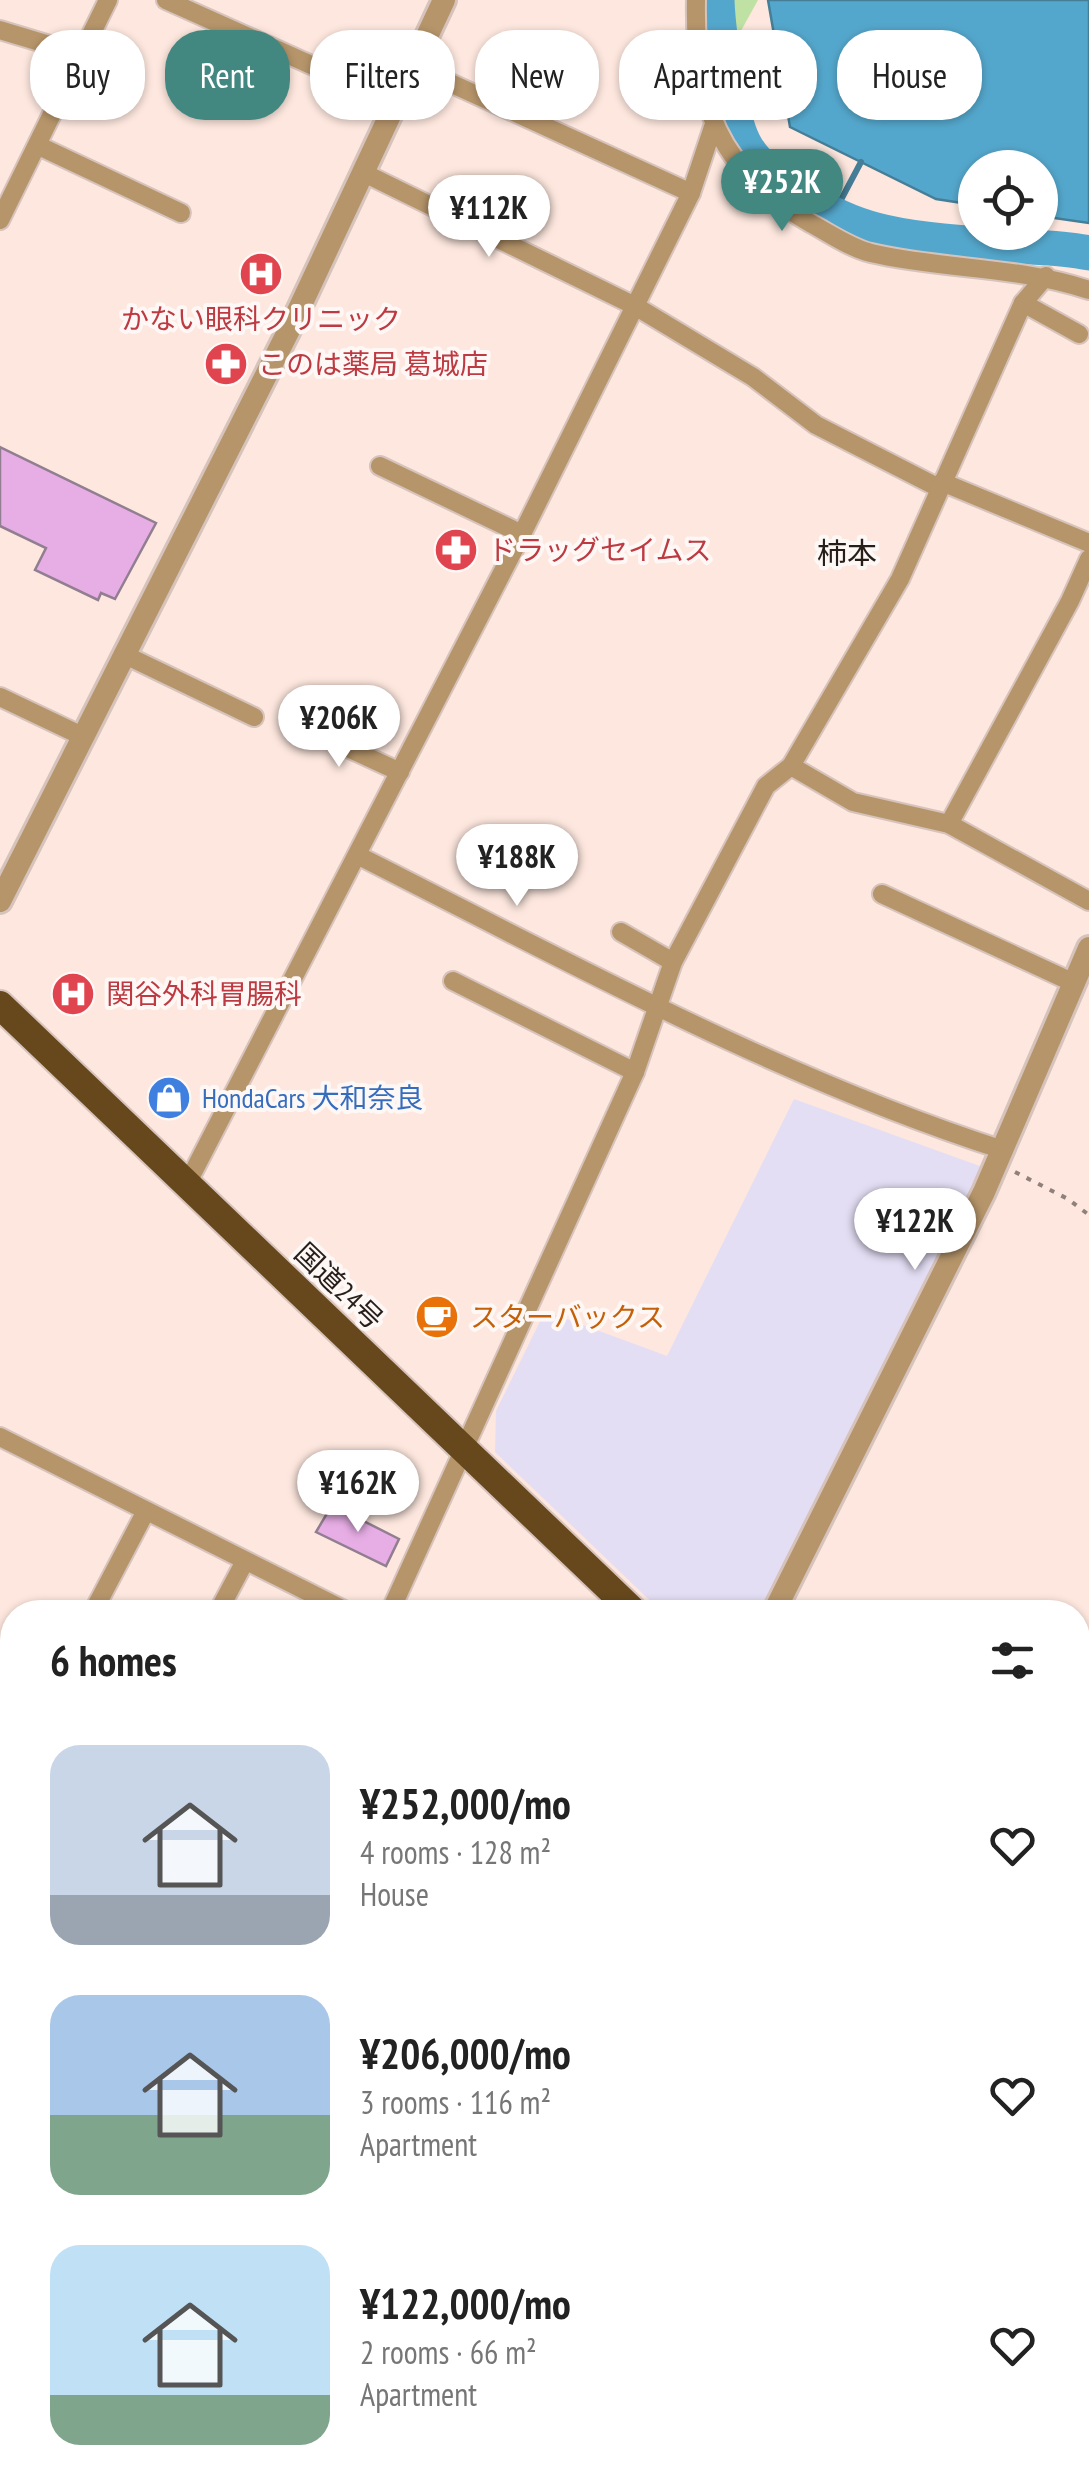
<!DOCTYPE html>
<html lang="en">
<head>
<meta charset="utf-8">
<style>
	body { margin:0; font-family:"PT Sans Narrow","Noto Sans JP",sans-serif; background:#f2f2f2; color:#222; height:100vh; display:flex; flex-direction:column; font-size:38px; white-space:nowrap }
	* { box-sizing:border-box; margin:0 }
	p { font-size:32px; color:#767676 }
	.icon { flex:none; width:55px; height:55px; fill:none; stroke:currentColor; stroke-width:2; stroke-linecap:round; stroke-linejoin:round }
	.map { position:relative; flex:1; overflow:hidden }
	.panel { position:absolute; left:0px; top:1600px; width:1090px; height:892px; display:flex; flex-direction:column; background:#fff; border-radius:40px 40px 0 0; box-shadow:0 2px 8px #0004 }
	.panel>* { flex:none }
	.banner { position:absolute; left:30px; top:30px; width:1030px; height:90px; display:flex; gap:20px }
	.fabs { position:absolute; left:958px; top:150px; display:grid; gap:20px }
	.fabs a { display:grid; place-items:center; width:100px; height:100px; border-radius:50%; background:#fff; box-shadow:0 2px 8px #0004; font-size:50px }
	.price { position:absolute; translate:-50% -85px; padding:0 22px; border-radius:35px; background:#fff; color:#222; font-size:32px; line-height:65px; filter:drop-shadow(0 2px 5px #0008) }
	.price::after { content:''; position:absolute; left:50%; top:60px; width:30px; height:22px; margin-left:-15px; background:inherit; clip-path:polygon(0 0,100% 0,50% 100%) }
	.price.current { background:#428881; color:#fff }
	ul { padding:0; list-style:none }
	li { display:flex; align-items:center; gap:30px; height:250px; padding:0 50px }
	li span { display:grid; place-items:center; flex:none; width:280px; height:200px; border-radius:30px; color:#555 }
	li>.icon { margin-inline-start:auto }
	span .icon { width:120px; height:120px; fill:#fffc; stroke-width:1 }
	li b { font-size:42px }
	h2 { display:flex; justify-content:space-between; align-items:center; height:120px; padding:0 50px; font-size:42px }
	.pill { padding:0 35px; border-radius:40px; background:#fff; box-shadow:0 2px 8px #0004; font-size:35px; line-height:90px }
	.pill.current { background:#428881; color:#fff }
	.map>svg:first-child { display:block }
	.industrial { fill:#e4def4 }
	.green { fill:#c0e1a4 }
	.water { fill:#54a7cc; stroke:#467e97; stroke-width:2.5 }
	.lines { fill:none; stroke-linecap:round; stroke-linejoin:round }
	.stream { stroke:#467e97; stroke-width:6 }
	.river { stroke:#54a7cc; stroke-width:35 }
	.building { fill:#e7aee5; stroke:#917e90; stroke-width:2.5 }
	.minor-casing { stroke:#d6c3bb; stroke-width:22 }
	.tertiary-casing { stroke:#d6c3bb; stroke-width:28 }
	.trunk-casing { stroke:#d6c3bb; stroke-width:32 }
	.path { stroke:#8f8079; stroke-width:4; stroke-dasharray:5 8; stroke-linecap:butt }
	.minor { stroke:#b6956a; stroke-width:18 }
	.tertiary { stroke:#b6956a; stroke-width:22 }
	.trunk { stroke:#66481c; stroke-width:28 }
	.rail { stroke:#594d48; stroke-width:6; stroke-dasharray:20 10; stroke-linecap:butt }
	.labels { text-anchor:middle; stroke-width:8; stroke-linejoin:round; paint-order:stroke }
	.health-label { font-size:28px; fill:#be3a42; stroke:#fdf8f5; text-anchor:start }
	.shop-label { font-size:28px; fill:#366cbe; stroke:#fdf8f5; text-anchor:start }
	.street-label { font-size:28px; fill:#271e1a; stroke:#fdf8f5 }
	.food-label { font-size:28px; fill:#c56008; stroke:#fdf8f5; text-anchor:start }
	.neighbourhood-label { font-size:30px; fill:#271e1a; stroke:#fdf8f5 }
</style>
</head>
<body>
<div class="map">
<svg width="1089" height="2492" viewBox="0 0 1089 2492">
	<rect width="100%" height="100%" fill="#fde7de"/>
	<!-- industrial -->
	<path class="industrial" d="M794,1099L988,1169L766,1612H662L495,1452L496,1411L545,1311L667,1356Z"/>
	<!-- green -->
	<path class="green" d="M722,0H758L732,47L723,29Z"/>
	<!-- water -->
	<path class="water" d="M768,0H1089V223L1040,216V168H975V205L936,199L790,127Z"/>
	<g class="lines">
		<!-- stream -->
		<path class="stream" d="M834,213L861,162"/>
		<!-- river -->
		<path class="river" d="M717,0C718,30 730,117 744,143C763,181 836,220 876,230C913,240 959,243 998,245C1029,248 1058,246 1089,253"/>
	</g>
	<!-- building -->
	<g class="building">
		<path d="M0,447L156,523L115,599L101,593L98,600L35,570L46,548L0,526Z"/>
		<path d="M332,1505L399,1539L386,1566L316,1532Z"/>
	</g>
	<g class="lines">
		<!-- minor casing -->
		<g class="minor-casing">
			<g id="minor">
				<path d="M166,0L396,103"/>
				<path d="M696,0C694,103 718,170 810,223C829,233 850,248 871,253C944,270 1017,266 1089,290"/>
				<path d="M0,30L83,55"/>
				<path d="M413,66L691,193"/>
				<path d="M39,146L181,213"/>
				<path d="M364,173L635,306L753,377L816,425L939,488"/>
				<path d="M0,220L108,0"/>
				<path d="M1023,303L1079,334"/>
				<path d="M380,466L522,534"/>
				<path d="M942,482L1089,543"/>
				<path d="M123,654L254,717"/>
				<path d="M0,697L82,736"/>
				<path d="M298,725L400,772"/>
				<path d="M791,766L853,802L949,824L1089,901"/>
				<path d="M949,824L1070,601L1089,559"/>
				<path d="M357,855C569,962 777,1077 1003,1150"/>
				<path d="M882,894L1074,983"/>
				<path d="M621,932L673,962"/>
				<path d="M453,981L635,1072"/>
				<path d="M187,1184L522,534L691,193L713,127"/>
				<path d="M0,1437L348,1612"/>
				<path d="M93,1612L146,1511"/>
				<path d="M218,1612L244,1563"/>
				<path d="M390,1612L635,1072L673,962L766,786L791,766L900,579L1023,303L1046,276"/>
				<path d="M0,1956L12,1967"/>
				<path d="M0,2239L12,2215"/>
			</g>
		</g>
		<!-- tertiary casing -->
		<g class="tertiary-casing">
			<g id="tertiary">
				<path d="M0,901L292,324L444,0"/>
				<path d="M774,1612L984,1192L1089,948"/>
				<path d="M0,2239L12,2245"/>
				<path d="M0,2437L12,2410"/>
			</g>
		</g>
		<!-- trunk casing -->
		<g class="trunk-casing">
			<g id="trunk">
				<path d="M0,1005L634,1612"/>
				<path d="M1078,1928L1089,1934"/>
			</g>
		</g>
		<!-- path -->
		<path class="path" d="M1015,1172L1068,1199L1089,1215"/>
		<!-- minor -->
		<use href="#minor" class="minor"/>
		<!-- tertiary -->
		<use href="#tertiary" class="tertiary"/>
		<!-- trunk -->
		<use href="#trunk" class="trunk"/>
		<!-- rail -->
		<g class="rail">
			<path d="M0,1912L12,1926"/>
			<path d="M497,2480L508,2492"/>
		</g>
	</g>
	<!-- icons -->
	<defs>
		<g id="hospital-disc" transform="scale(2.25)"><circle r="9.5" fill="#e0444e" stroke="#fdf8f5"/><path d="M-5-5h3v3.5h4V-5h3V5h-3V1.5h-4V5h-3Z" fill="#fff"/></g>
		<g id="pharmacy-disc" transform="scale(2.25)"><circle r="9.5" fill="#e0444e" stroke="#fdf8f5"/><path d="M-2-6h4v4h4v4h-4v4h-4v-4h-4v-4h4Z" fill="#fff"/></g>
		<g id="shop-disc" transform="scale(2.25)"><circle r="9.5" fill="#3f7fe0" stroke="#fdf8f5"/><path d="M-5-2.5h2.3a2.7 3.5 0 0 1 5.4 0H5L5.5 6h-11ZM-1.5-2.5h3a1.5 2.3 0 0 0-3 0Z" fill="#fff"/></g>
		<g id="cafe-disc" transform="scale(2.25)"><circle r="9.5" fill="#e8710a" stroke="#fdf8f5"/><path d="M-5.5-4.5H6V0H3Q3 3.5 0 3.5H-2.5Q-5.5 3.5-5.5 0ZM3-3.2v2h1.7v-2ZM-6 4.5H4V6H-6Z" fill="#fff"/></g>
	</defs>
	<g fill-rule="evenodd">
		<use href="#hospital-disc" x="261" y="274"/>
		<use href="#pharmacy-disc" x="226" y="364"/>
		<use href="#pharmacy-disc" x="456" y="550"/>
		<use href="#hospital-disc" x="73" y="994"/>
		<use href="#shop-disc" x="169" y="1098"/>
		<use href="#cafe-disc" x="437" y="1317"/>
	</g>
	<g class="labels">
		<!-- health labels -->
		<g class="health-label">
			<text x="261" y="329" text-anchor="middle">かない眼科クリニック</text>
			<text x="258" y="374">このは薬局 葛城店</text>
			<text x="488" y="560">ドラッグセイムス</text>
			<text x="106" y="1004">関谷外科胃腸科</text>
		</g>
		<!-- shop labels -->
		<g class="shop-label">
			<text x="202" y="1108">HondaCars 大和奈良</text>
		</g>
		<!-- street labels -->
		<g class="street-label">
			<text transform="translate(339 1286) rotate(44)" y="10">国道24号</text>
		</g>
		<!-- food labels -->
		<g class="food-label">
			<text x="470" y="1327">スターバックス</text>
		</g>
		<!-- neighbourhood labels -->
		<g class="neighbourhood-label">
			<text x="847" y="564">柿本</text>
		</g>
	</g>
</svg>
<div class="fabs">
<a><svg class="icon" aria-label="locate" viewBox="0 0 24 24"><circle cx="12" cy="12" r="6"/><path d="M12 2v4M12 18v4M2 12h4M18 12h4"/></svg></a>
</div>
<b class="price current" style="left:782px;top:234px">¥252K</b>
<b class="price" style="left:489px;top:260px">¥112K</b>
<b class="price" style="left:339px;top:770px">¥206K</b>
<b class="price" style="left:517px;top:909px">¥188K</b>
<b class="price" style="left:915px;top:1273px">¥122K</b>
<b class="price" style="left:358px;top:1535px">¥162K</b>
<div class="banner">
<a class="pill">Buy</a>
<a class="pill current">Rent</a>
<a class="pill">Filters</a>
<a class="pill">New</a>
<a class="pill">Apartment</a>
<a class="pill">House</a>
</div>
<section class="panel">
<h2>6 homes<svg class="icon" aria-label="filters" viewBox="0 0 24 24"><path d="M4 7h16M4 17h16"/><circle cx="9" cy="7" r="2"/><circle cx="15" cy="17" r="2"/></svg></h2>
<ul>
<li><span style="background:linear-gradient(#c9d6e8 75%,#9aa5b1 0)"><svg class="icon" aria-label="home" viewBox="0 0 24 24"><path d="M3 11l9-7 9 7M6 9v11h12V9"/></svg></span><div><b>¥252,000/mo</b><p>4 rooms · 128 m²</p><p>House</p></div><svg class="icon" aria-label="heart" viewBox="0 0 24 24"><path d="M12 20l-8-8c-3-5 5-10 8-4 3-6 11-1 8 4z"/></svg></li>
<li><span style="background:linear-gradient(#a9c7e8 60%,#7fa58c 0)"><svg class="icon" aria-label="home" viewBox="0 0 24 24"><path d="M3 11l9-7 9 7M6 9v11h12V9"/></svg></span><div><b>¥206,000/mo</b><p>3 rooms · 116 m²</p><p>Apartment</p></div><svg class="icon" aria-label="heart" viewBox="0 0 24 24"><path d="M12 20l-8-8c-3-5 5-10 8-4 3-6 11-1 8 4z"/></svg></li>
<li><span style="background:linear-gradient(#bfe0f5 75%,#7fa58c 0)"><svg class="icon" aria-label="home" viewBox="0 0 24 24"><path d="M3 11l9-7 9 7M6 9v11h12V9"/></svg></span><div><b>¥122,000/mo</b><p>2 rooms · 66 m²</p><p>Apartment</p></div><svg class="icon" aria-label="heart" viewBox="0 0 24 24"><path d="M12 20l-8-8c-3-5 5-10 8-4 3-6 11-1 8 4z"/></svg></li>
</ul>
</section>
</div>
</body>
</html>
